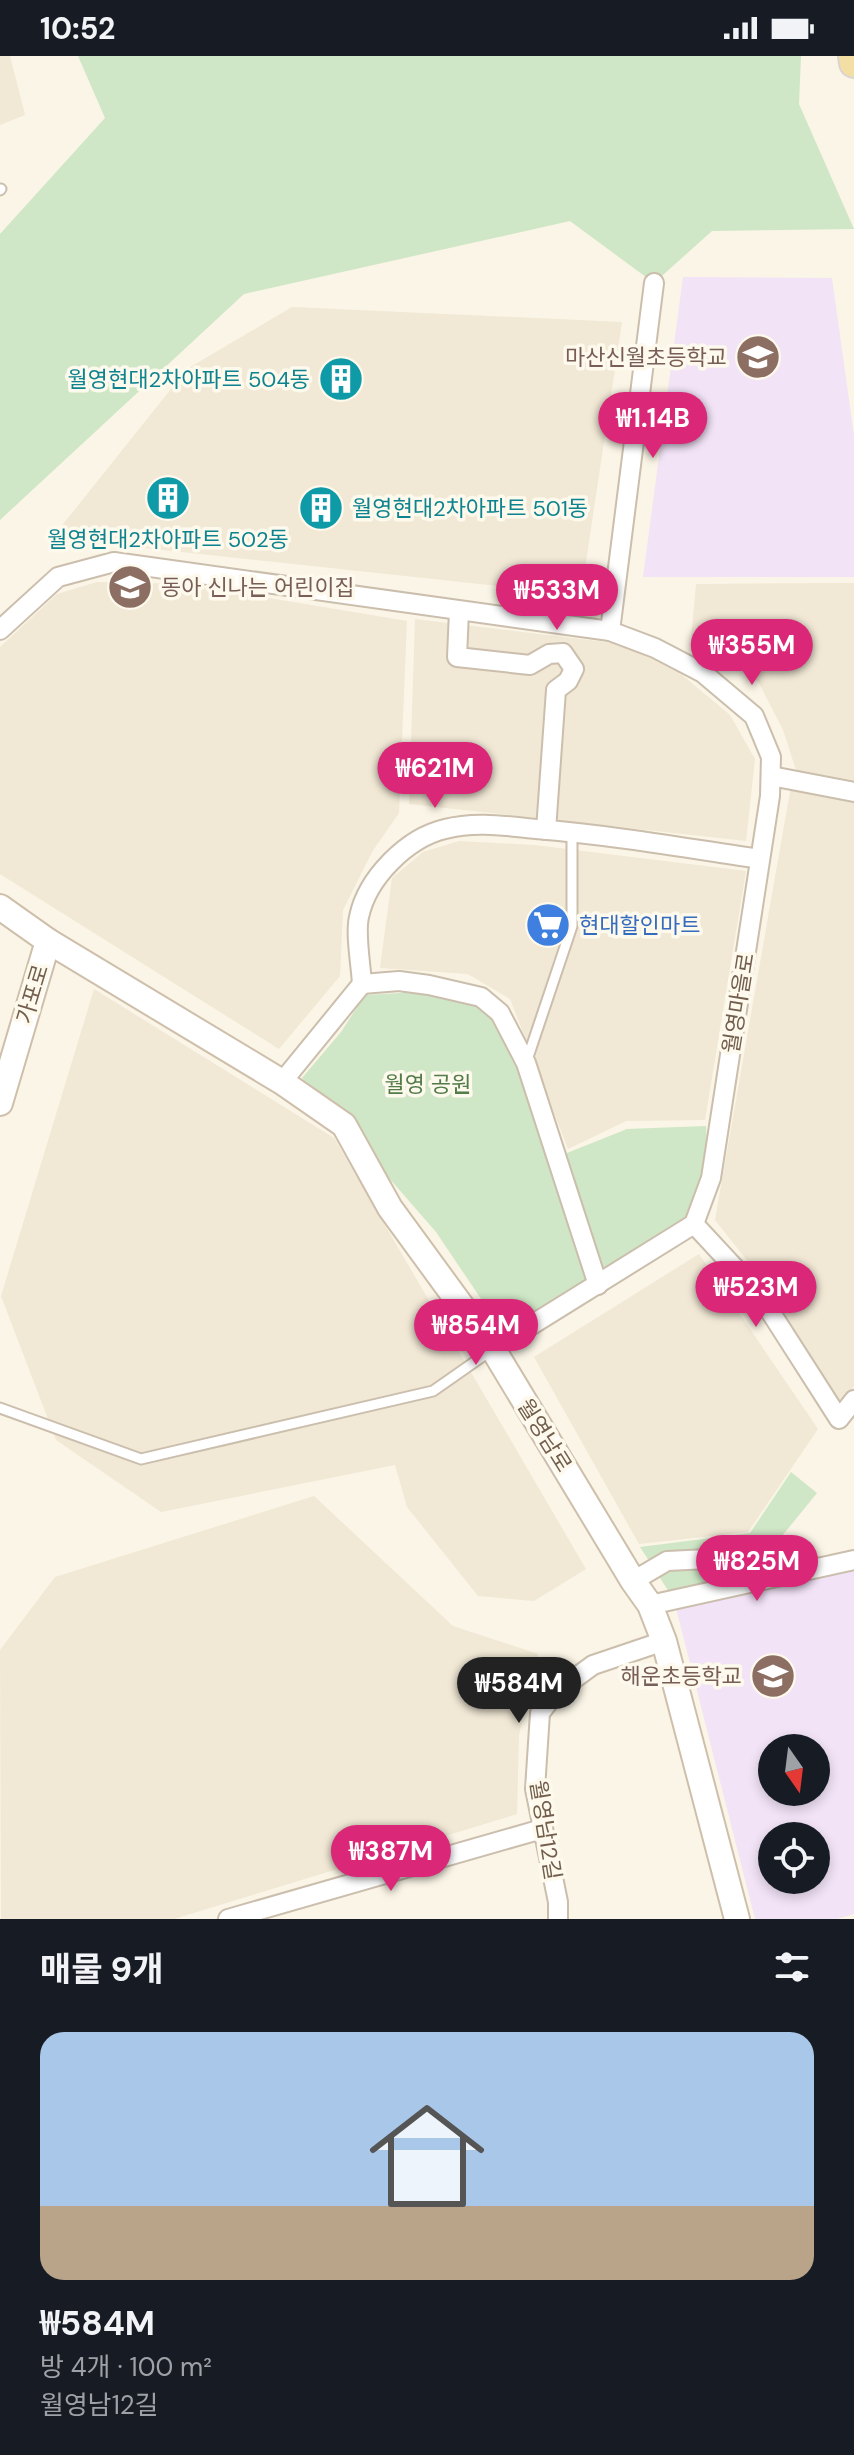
<!DOCTYPE html>
<html lang="ko">
<head>
<meta charset="utf-8">
<style>
	body { margin:0; font-family:"DM Sans","Noto Sans KR",sans-serif; background:#20242c; color:#f1f3f6; height:100vh; display:flex; flex-direction:column; font-size:30px; white-space:nowrap }
	* { box-sizing:border-box; margin:0 }
	p { font-size:26px; color:#9ea1a6 }
	.icon { flex:none; width:44px; height:44px; fill:none; stroke:currentColor; stroke-width:2; stroke-linecap:round; stroke-linejoin:round }
	.map { position:relative; height:1863px; overflow:hidden }
	.drawer { display:flex; flex-direction:column; background:#171b24; flex:1 }
	.drawer>* { flex:none }
	.needle { width:52px; rotate:166deg }
	.controls { position:absolute; left:758px; top:1678px; display:grid; gap:16px }
	.controls a { display:grid; place-items:center; width:72px; height:72px; border-radius:50%; background:#171b24; box-shadow:0 4px 12px #0003; font-size:40px }
	.price { position:absolute; translate:-50% -68px; padding:0 18px; border-radius:28px; background:#db2777; color:#fff; font-size:26px; line-height:52px; filter:drop-shadow(0 2px 4px #0008) }
	.price::after { content:''; position:absolute; left:50%; top:48px; width:24px; height:18px; margin-left:-12px; background:inherit; clip-path:polygon(0 0,100% 0,50% 100%) }
	.price.active { background:#222; color:#fff }
	ul { padding:0; list-style:none }
	li { display:grid; align-content:center; gap:16px; height:424px; padding:0 40px }
	li span { display:grid; place-items:center; height:248px; border-radius:24px; color:#555 }
	li>.icon { margin-inline-start:auto }
	span .icon { width:144px; height:144px; fill:#fffc; stroke-width:1 }
	li b { font-size:34px }
	h2 { display:flex; justify-content:space-between; align-items:center; height:96px; padding:0 40px; font-size:34px }
	.status { display:flex; justify-content:space-between; align-items:center; height:56px; padding:0 40px; background:#171b24; direction:ltr }
	.status svg { height:22px; fill:currentColor }
	.map>svg:first-child { display:block }
	.residential { fill:#f1e8d5 }
	.education { fill:#f2e3f7; fill-rule:evenodd }
	.green { fill:#cfe7c6 }
	.lines { fill:none; stroke-linecap:round; stroke-linejoin:round }
	.service-casing { stroke:#cbbead; stroke-width:13 }
	.minor-casing { stroke:#cbbead; stroke-width:22 }
	.secondary-casing { stroke:#cebfab; stroke-width:28 }
	.primary-casing { stroke:#dad5d1; stroke-width:32 }
	.service { stroke:#fff; stroke-width:9 }
	.minor { stroke:#fff; stroke-width:18 }
	.secondary { stroke:#fff; stroke-width:24 }
	.primary { stroke:#f3dfa4; stroke-width:28 }
	.labels { text-anchor:middle; stroke-width:7; stroke-linejoin:round; paint-order:stroke }
	.education-label { font-size:22px; fill:#785e54; stroke:#fdf9ec; text-anchor:end }
	.culture-label { font-size:22px; fill:#0d838f; stroke:#fdf9ec; text-anchor:end }
	.shop-label { font-size:22px; fill:#366cbe; stroke:#fdf9ec; text-anchor:start }
	.street-label { font-size:22px; fill:#725e4d; stroke:#fdf9ec }
	.park-label { font-size:22px; fill:#527c49; stroke:#fdf9ec }
</style>
</head>
<body>
<div class="status"><b>10:52</b><svg viewBox="0 0 49 12"><path d="M0 12V9h3v3zM5 12V6h3v6zM10 12V3h3v9zM15 12V0h3v12zM26 1h20v11H26zM47 4h2v5h-2z"/></svg></div>
<div class="map">
<svg width="854" height="1863" viewBox="0 0 854 1863">
	<rect width="100%" height="100%" fill="#faf5e6"/>
	<!-- residential -->
	<g class="residential">
		<path d="M0,0H10L25,59L0,69Z"/>
		<path d="M292,251L622,266L581,539L52,482L187,313Z"/>
		<path d="M97,526L185,528L407,565L399,757L372,796L343,854L340,920L279,993L0,818V591L57,538Z"/>
		<path d="M854,527V728L796,714L783,674L759,627L727,601L691,584L696,528Z"/>
		<path d="M415,563L622,588L681,618L730,659L755,703L746,785L409,748Z"/>
		<path d="M791,730L854,742V1330L842,1348L768,1231L715,1164Z"/>
		<path d="M459,785L534,789L746,815L705,1064L626,1065L568,1093L510,943L468,918L380,912L392,822L423,796Z"/>
		<path d="M94,933L334,1082L586,1513L534,1545L478,1540L407,1451L395,1409L161,1456L56,1384L1,1240Z"/>
		<path d="M699,1198L818,1373L748,1476L639,1488L534,1301Z"/>
		<path d="M314,1440L453,1570L538,1598L519,1679L517,1758L174,1863H1L0,1594L55,1521Z"/>
	</g>
	<!-- education -->
	<g class="education">
		<path d="M683,221L832,222L854,380V521H643Z"/>
		<path d="M854,1515V1858L837,1863H755L675,1548ZM772,1692H816V1736H772ZM772,1780H816V1824H772Z"/>
	</g>
	<!-- green -->
	<g class="green">
		<path d="M78,0H801L799,48L854,173L712,175L654,227L570,165L244,238L0,464V178L105,62Z"/>
		<path d="M435,935L478,945L502,972L555,1096L590,1224L506,1280L436,1176L302,1022L341,976L365,939Z"/>
		<path d="M706,1070L708,1119L685,1167L601,1221L562,1099L627,1073Z"/>
		<path d="M791,1416L817,1437L769,1496L774,1520L671,1539L640,1491L750,1477Z"/>
	</g>
	<g class="lines">
		<!-- service casing -->
		<g class="service-casing">
			<g id="service">
				<path d="M0,134L1,133"/>
				<path d="M527,1004L572,870V776"/>
				<path d="M0,1352L141,1403L433,1335L493,1293"/>
			</g>
		</g>
		<!-- minor casing -->
		<g class="minor-casing">
			<g id="minor">
				<path d="M459,555L457,601L530,609L549,598L563,597L574,613L568,625L556,634L546,774"/>
				<path d="M0,574L58,521L114,506L610,575L655,592L703,617L754,660L771,701L770,740L711,1122L694,1168L493,1293"/>
				<path d="M610,575L654,227"/>
				<path d="M771,720L854,736"/>
				<path d="M362,928L399,925L429,929L481,941L500,957L526,1007L598,1229"/>
				<path d="M282,1026L362,928C361,909 355,878 359,861C367,822 407,782 445,773C475,765 506,770 536,773C611,779 686,792 760,803"/>
				<path d="M694,1168L759,1238L839,1363L854,1344"/>
				<path d="M633,1525L667,1505L708,1503"/>
				<path d="M650,1549L854,1504"/>
				<path d="M228,1863L542,1773"/>
				<path d="M558,1863V1846L535,1733L540,1657L556,1636L593,1609L664,1585"/>
			</g>
		</g>
		<!-- secondary casing -->
		<g class="secondary-casing">
			<g id="secondary">
				<path d="M0,851L48,885L282,1026L344,1069L390,1152L493,1293L633,1525L650,1549L664,1585L737,1863"/>
				<path d="M0,1047L48,885"/>
			</g>
		</g>
		<!-- primary casing -->
		<g class="primary-casing">
			<path id="primary" d="M853,0L854,7"/>
		</g>
		<!-- service -->
		<use href="#service" class="service"/>
		<!-- minor -->
		<use href="#minor" class="minor"/>
		<!-- secondary -->
		<use href="#secondary" class="secondary"/>
		<!-- primary -->
		<use href="#primary" class="primary"/>
	</g>
	<!-- icons -->
	<defs>
		<g id="school-disc" transform="scale(2.3)"><circle r="9.5" fill="#8d6e63" stroke="#fdf9ec"/><path d="M0-5L7-2L0 1L-7-2ZM-4 1L0 2.5L4 1V4Q0 6-4 4Z" fill="#fff"/></g>
		<g id="building-disc" transform="scale(2.3)"><circle r="9.5" fill="#0f9aa8" stroke="#fdf9ec"/><path d="M-4-6H4V6H1V3H-1V6H-4ZM-2.5-4.3h1.7v1.8h-1.7ZM.8-4.3h1.7v1.8H.8ZM-2.5-1h1.7V.8h-1.7ZM.8-1h1.7V.8H.8Z" fill="#fff"/></g>
		<g id="supermarket-disc" transform="scale(2.3)"><circle r="9.5" fill="#3f7fe0" stroke="#fdf9ec"/><path d="M-6-5.5h2.5l.6 2H6L4.5 2H-2.5L-4.4-4H-6ZM-1.5 3.2a1.3 1.3 0 1 0 .1 0ZM3 3.2a1.3 1.3 0 1 0 .1 0Z" fill="#fff"/></g>
	</defs>
	<g fill-rule="evenodd">
		<use href="#school-disc" x="758" y="301"/>
		<use href="#building-disc" x="341" y="323"/>
		<use href="#building-disc" x="168" y="442"/>
		<use href="#building-disc" x="321" y="452"/>
		<use href="#school-disc" x="130" y="531"/>
		<use href="#supermarket-disc" x="548" y="869"/>
		<use href="#school-disc" x="773" y="1620"/>
	</g>
	<g class="labels">
		<!-- education labels -->
		<g class="education-label">
			<text x="727" y="309">마산신월초등학교</text>
			<text x="161" y="539" text-anchor="start">동아 신나는 어린이집</text>
			<text x="742" y="1628">해운초등학교</text>
		</g>
		<!-- culture labels -->
		<g class="culture-label">
			<text x="310" y="331">월영현대2차아파트 504동</text>
			<text x="352" y="460" text-anchor="start">월영현대2차아파트 501동</text>
			<text x="168" y="491" text-anchor="middle">월영현대2차아파트 502동</text>
		</g>
		<!-- shop labels -->
		<g class="shop-label">
			<text x="579" y="877">현대할인마트</text>
		</g>
		<!-- street labels -->
		<g class="street-label">
			<text transform="translate(32 938) rotate(-73)" y="8">가포로</text>
			<text transform="translate(738 947) rotate(-81)" y="8">월영마을로</text>
			<text transform="translate(545 1379) rotate(58)" y="8">월영남로</text>
			<text transform="translate(546 1774) rotate(81)" y="8">월영남12길</text>
		</g>
		<!-- park labels -->
		<g class="park-label">
			<text x="428" y="1036">월영 공원</text>
		</g>
	</g>
</svg>
<div class="controls">
<a><svg class="needle" viewBox="-14 -14 28 28"><path d="M0-13l5 13h-10z" fill="#e53935"/><path d="M0 13l5-13h-10z" fill="#9ea1a6"/></svg></a>
<a><svg class="icon" aria-label="locate" viewBox="0 0 24 24"><circle cx="12" cy="12" r="6"/><path d="M12 2v4M12 18v4M2 12h4M18 12h4"/></svg></a>
</div>
<b class="price" style="left:653px;top:404px">₩1.14B</b>
<b class="price" style="left:557px;top:576px">₩533M</b>
<b class="price" style="left:752px;top:631px">₩355M</b>
<b class="price" style="left:435px;top:754px">₩621M</b>
<b class="price" style="left:756px;top:1273px">₩523M</b>
<b class="price" style="left:476px;top:1311px">₩854M</b>
<b class="price" style="left:757px;top:1547px">₩825M</b>
<b class="price active" style="left:519px;top:1669px">₩584M</b>
<b class="price" style="left:391px;top:1837px">₩387M</b>
</div>
<section class="drawer">
<h2>매물 9개<svg class="icon" aria-label="filters" viewBox="0 0 24 24"><path d="M4 7h16M4 17h16"/><circle cx="9" cy="7" r="2"/><circle cx="15" cy="17" r="2"/></svg></h2>
<ul>
<li><span style="background:linear-gradient(#a9c7e8 70%,#b9a48a 0)"><svg class="icon" aria-label="home" viewBox="0 0 24 24"><path d="M3 11l9-7 9 7M6 9v11h12V9"/></svg></span><div><b>₩584M</b><p>방 4개 · 100 m²</p><p>월영남12길</p></div></li>
</ul>
</section>
</body>
</html>
